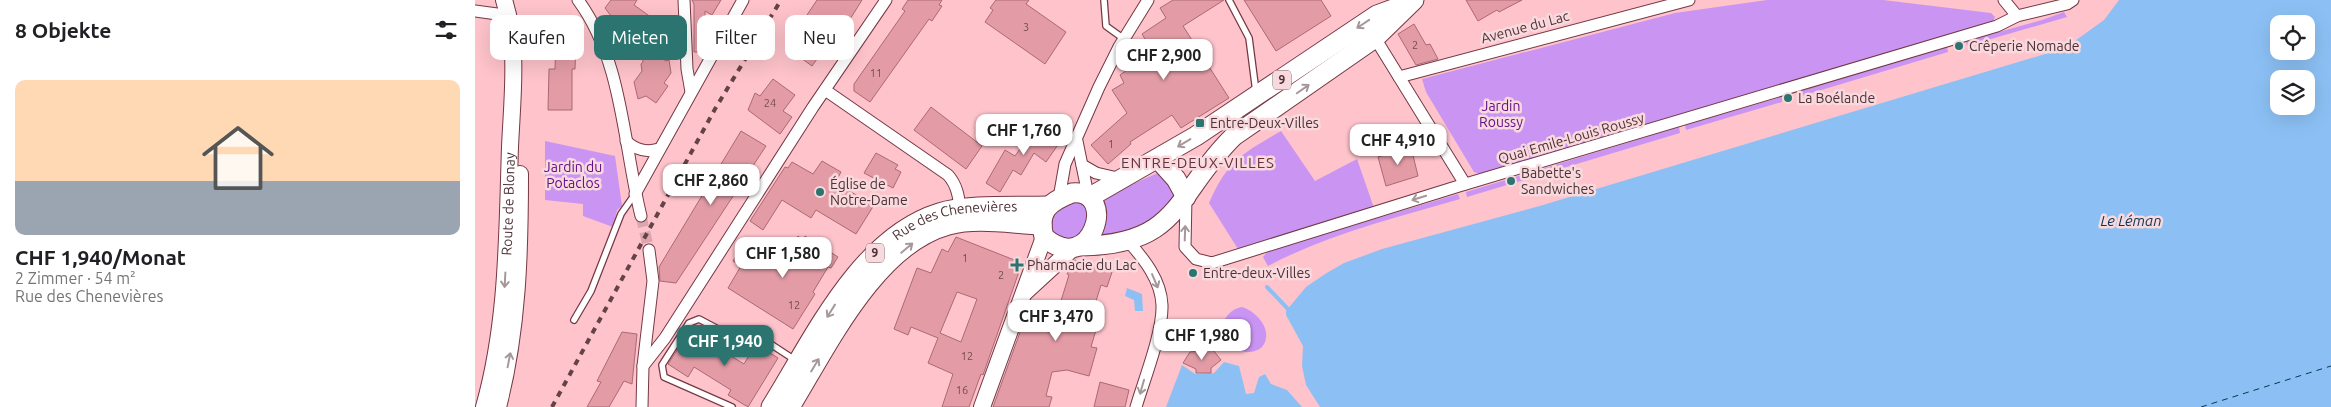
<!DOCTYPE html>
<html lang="de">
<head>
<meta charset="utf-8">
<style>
	body { margin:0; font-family:Ubuntu,sans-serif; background:#f6f6f6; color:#202124; height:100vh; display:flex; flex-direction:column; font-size:19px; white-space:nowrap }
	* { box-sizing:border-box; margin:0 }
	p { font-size:16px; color:#757577 }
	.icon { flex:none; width:28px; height:28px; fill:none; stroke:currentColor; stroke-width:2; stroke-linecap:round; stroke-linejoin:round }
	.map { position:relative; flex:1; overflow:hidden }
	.panel { display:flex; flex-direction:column; background:#fff; width:475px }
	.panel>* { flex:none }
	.guide { position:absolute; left:15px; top:15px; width:475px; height:45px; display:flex; gap:10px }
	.tools { position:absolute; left:1795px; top:15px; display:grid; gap:10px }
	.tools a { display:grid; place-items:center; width:45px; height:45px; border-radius:10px; background:#fff; box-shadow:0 5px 20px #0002; font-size:25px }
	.price { position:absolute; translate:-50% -42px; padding:0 11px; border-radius:10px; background:#fff; color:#222; font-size:16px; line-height:32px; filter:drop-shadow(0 1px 2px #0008) }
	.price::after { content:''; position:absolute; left:50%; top:30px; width:15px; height:11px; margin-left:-8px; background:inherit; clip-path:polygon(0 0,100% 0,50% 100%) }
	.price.active { background:#2b746f; color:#fff }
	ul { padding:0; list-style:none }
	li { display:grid; align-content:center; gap:10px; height:265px; padding:0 15px }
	li span { display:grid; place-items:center; height:155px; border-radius:10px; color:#555 }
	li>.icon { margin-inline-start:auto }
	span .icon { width:90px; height:90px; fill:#fffc; stroke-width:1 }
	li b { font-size:21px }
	h2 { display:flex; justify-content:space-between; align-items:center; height:60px; padding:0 15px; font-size:21px }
	.pill { padding:0 18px; border-radius:10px; background:#fff; box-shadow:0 5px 20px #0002; font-size:18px; line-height:45px }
	.pill.active { background:#2b746f; color:#fff }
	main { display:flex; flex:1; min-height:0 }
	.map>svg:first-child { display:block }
	.green { fill:#ca94f3 }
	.water { fill:#8cc0f4; fill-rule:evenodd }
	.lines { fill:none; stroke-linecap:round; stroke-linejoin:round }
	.stream { stroke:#8cc0f4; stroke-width:4 }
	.ferry { stroke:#0e3455; stroke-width:1; stroke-dasharray:6 5; stroke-linecap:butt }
	.building { fill:#e39ca6; stroke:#ab6974; fill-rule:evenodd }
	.street-tunnel { stroke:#dba6ad; stroke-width:11; stroke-dasharray:11 5.5; stroke-linecap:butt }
	.lane-casing { stroke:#743843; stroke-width:8 }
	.street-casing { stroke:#743843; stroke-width:13 }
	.secondary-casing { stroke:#743843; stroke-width:18 }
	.primary-casing { stroke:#743843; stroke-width:21 }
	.lane { stroke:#fff; stroke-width:5.5 }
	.street { stroke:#fff; stroke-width:11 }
	.secondary { stroke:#fff; stroke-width:16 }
	.primary { stroke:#fff; stroke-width:19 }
	.rail { stroke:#644348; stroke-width:4; stroke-dasharray:6 6; stroke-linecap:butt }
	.oneway { stroke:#a6989a }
	.poi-dot { fill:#2b746f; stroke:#f8d9dd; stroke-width:2 }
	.labels { text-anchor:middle; stroke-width:5; stroke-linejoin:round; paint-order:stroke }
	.number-label { font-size:11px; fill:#734c51 }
	.shield { fill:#f8d9dd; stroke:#816367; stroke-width:1 }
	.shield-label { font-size:12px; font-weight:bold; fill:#4e3135 }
	.street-label { font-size:14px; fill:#4e3135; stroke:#f8d9dd }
	.poi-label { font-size:14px; fill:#4e3135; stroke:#f8d9dd; text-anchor:start }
	.park-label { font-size:14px; fill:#62118c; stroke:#f8d9dd }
	.neighbourhood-label { font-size:15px; letter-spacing:1px; fill:#6c303c; stroke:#f8d9dd }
	.water-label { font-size:15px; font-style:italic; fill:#0e3455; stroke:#f8d9dd }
</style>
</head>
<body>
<main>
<section class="panel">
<h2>8 Objekte<svg class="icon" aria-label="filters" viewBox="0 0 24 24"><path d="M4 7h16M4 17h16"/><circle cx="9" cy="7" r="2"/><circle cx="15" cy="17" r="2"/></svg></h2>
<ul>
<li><span style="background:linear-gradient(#ffd9b3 65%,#9aa5b1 0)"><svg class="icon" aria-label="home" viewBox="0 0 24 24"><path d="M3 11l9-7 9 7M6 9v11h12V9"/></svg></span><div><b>CHF 1,940/Monat</b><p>2 Zimmer · 54 m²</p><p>Rue des Chenevières</p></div></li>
</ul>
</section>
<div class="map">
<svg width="1856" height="407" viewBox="0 0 1856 407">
	<rect width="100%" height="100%" fill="#fec3cb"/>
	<!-- green -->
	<g class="green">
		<path d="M1292,0H1408L1516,13L1520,17L1518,22L1008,175L999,172L951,92L947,79L1200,13Z"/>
		<path d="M1589,12L1592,17L1492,46L1491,41L1567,20Z"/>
		<path d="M1472,47L1473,52L1323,97L1322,92Z"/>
		<path d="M1307,97V102L1211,130L1210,125Z"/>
		<path d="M1204,127L1205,133L992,197L991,192Z"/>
		<path d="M806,131L840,181L882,159L899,208L763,249L734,203C753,160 767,154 806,131Z"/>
		<path d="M70,141L140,156L147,206L142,210L138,227L108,216V204L70,200Z"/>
		<path d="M685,172L699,191L700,197L683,215L660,230L626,235V198Z"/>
		<path d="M983,194L985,199C920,218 853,234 793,266L788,257L793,251Z"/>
		<path d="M601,200L613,207L614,223L599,241L580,236C570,218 586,208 601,200Z"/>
		<path d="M767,307C783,312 799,332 787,347C774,359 752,348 747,332C746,320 755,309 767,307Z"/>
	</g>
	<!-- water -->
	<g class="water">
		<path d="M1644,0H1856V407H845L831,385L827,366L828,346L811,315V311L831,287L850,274L869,263L907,249L1068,205L1590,48L1629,20ZM1804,24H1831V51H1804ZM1804,79H1831V106H1804Z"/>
		<path d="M652,288L667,294L668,311H660L659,300L650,296Z"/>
		<path d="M749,362L764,366L771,394L779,393L784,377L790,374L796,384L812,390L827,407H691L707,365L720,374L739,373Z"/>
	</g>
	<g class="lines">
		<!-- stream -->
		<path class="stream" d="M792,287L813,309"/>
		<!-- ferry -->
		<path class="ferry" d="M1726,407L1856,366"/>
	</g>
	<!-- building -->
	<g class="building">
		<path d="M136,0H162L159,5L187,25L190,61L194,60L196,73L189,83L193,86L181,103L171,96L163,99L159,82L167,71L166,64L168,62L165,43L162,37L139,20L130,8Z"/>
		<path d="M217,0H246L237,15L230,11V52H219V4Z"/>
		<path d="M342,0H387L362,40L358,37L337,66L315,50L333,24L328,21Z"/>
		<path d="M433,0H467L464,5L467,6L457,21L454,19L395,102L379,91V84L430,11L427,9Z"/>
		<path d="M521,0H554L551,4L591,32L570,64L510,22L518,10L515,8Z"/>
		<path d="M698,0H749L708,26L754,98L706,128L697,115L655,142L656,144L633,164L616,145L652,113L637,90L649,83L645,75L678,52L667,34L691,18L685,8Z"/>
		<path d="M769,0H846L856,16L801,51Z"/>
		<path d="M991,0H1047L1024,12L1022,10L1003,21Z"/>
		<path d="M939,24L951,45L955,44L963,59L941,65L923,34Z"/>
		<path d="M81,37L101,38L100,69H97V110H73L74,69H80Z"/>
		<path d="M298,79L320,95L308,111L317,117L305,134L273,110L280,93L285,96Z"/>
		<path d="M456,107L507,146L491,169L439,130Z"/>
		<path d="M564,122L587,139L571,162L559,153L546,175L538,170L525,192L511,183L530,150L540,156Z"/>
		<path d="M266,131L291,146L201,283L185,281L184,267Z"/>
		<path d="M936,147L943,176L911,186L903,157Z"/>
		<path d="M401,153L423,165L420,169L426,172L418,188L389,173Z"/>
		<path d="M347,161L366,172L360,183L399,205L381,234L341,210L336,218L307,200L288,230L275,221L310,167L313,168L317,162L338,174Z"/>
		<path d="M323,236L328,240L330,236L363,257L356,268L353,267L338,292L340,294L318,329L253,288L266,266L258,261L266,248L296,267L307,249L317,245Z"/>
		<path d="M481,237L547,263L508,375L506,374L494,407H467L478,374L453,363L463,338L436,327L433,335L419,329L442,268L456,273L467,249L473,252ZM482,292L502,299L486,342L465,333Z"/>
		<path d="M600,260L637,272L632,287L626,285L617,314L625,316L616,347L622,348L614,376L592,370L577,372L571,396L577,397L574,407H518L548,324L576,333L594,275L592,274L595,265Z"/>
		<path d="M215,331L269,364L281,344L303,358L273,407L253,395L256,390L219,367L213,377L193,364Z"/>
		<path d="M147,332L162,334L157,384L149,381L134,407H112L126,382L122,381Z"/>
		<path d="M738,350L746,360L736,368V373H721V369L708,363L715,352Z"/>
		<path d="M625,382L654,390L650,407H619Z"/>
	</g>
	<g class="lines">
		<!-- street-tunnel -->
		<path class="street-tunnel" d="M166,216L174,250"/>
		<!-- lane casing -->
		<g class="lane-casing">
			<g id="lane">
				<path d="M629,0L631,26L649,39"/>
				<path d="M754,0L774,38L781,92"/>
				<path d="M99,320L116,291L146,214L160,194"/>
				<path d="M257,407L189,377L187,365L214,323L224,319L256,336L288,339L320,360"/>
			</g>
		</g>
		<!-- street casing -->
		<g class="street-casing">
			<g id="street">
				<path d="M103,0C148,61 148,144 166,216"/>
				<path d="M209,0L212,69L216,92"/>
				<path d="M1529,0L1542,16"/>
				<path d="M0,11L22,14L34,22"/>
				<path d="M900,38L990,184"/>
				<path d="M924,77L1214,0"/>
				<path d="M350,90L473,175C482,185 484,197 485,210"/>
				<path d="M151,141C161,150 171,153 184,149"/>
				<path d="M602,141L611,185L610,195"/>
				<path d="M607,165L621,173L647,179"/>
				<path d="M160,194L268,0"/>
				<path d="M711,197L710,247L721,259L737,263L984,186L1522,26L1542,16L1592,4L1598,0"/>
				<path d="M584,198L590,164L624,87L644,47L673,0"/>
				<path d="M653,241C669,259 686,280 687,305C688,332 669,380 661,407"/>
				<path d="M168,366L178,281L174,250"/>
				<path d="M167,407L168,366L190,338L338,107L411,0"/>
			</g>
		</g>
		<!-- secondary casing -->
		<g class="secondary-casing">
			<g id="secondary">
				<path d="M549,293L598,248"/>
				<path id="s1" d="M9,407C33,322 32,235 35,147C37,100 44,46 29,0"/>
				<path d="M23,407C43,330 45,253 45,174"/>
				<path d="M507,407L569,237"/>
			</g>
		</g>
		<!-- primary casing -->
		<g class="primary-casing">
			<g id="primary">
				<path d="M683,159L701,179L711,197"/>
				<path d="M597,193C644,188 617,279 569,237C562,211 574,202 597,193Z"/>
				<path d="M615,197L721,136L902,15L929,5"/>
				<path d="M606,246C707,245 700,193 759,136L900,38L939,0"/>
				<path id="s2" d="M296,407C338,340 384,238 464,213C493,204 542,207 573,206"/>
				<path d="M315,407C352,347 400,245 473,225C503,217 537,224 567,225"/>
			</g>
		</g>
		<!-- lane -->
		<use href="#lane" class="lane"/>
		<!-- street -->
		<use href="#street" class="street"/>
		<!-- secondary -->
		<use href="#secondary" class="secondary"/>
		<!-- primary -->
		<use href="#primary" class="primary"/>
		<!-- rail -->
		<path class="rail" d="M77,407L240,109L306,0"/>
	</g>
	<!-- one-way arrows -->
	<defs><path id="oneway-shaft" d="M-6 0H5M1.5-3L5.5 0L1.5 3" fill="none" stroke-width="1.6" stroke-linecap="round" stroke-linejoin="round" transform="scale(1.25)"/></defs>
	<g class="oneway">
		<use href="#oneway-shaft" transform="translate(888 24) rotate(146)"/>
		<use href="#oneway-shaft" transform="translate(828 89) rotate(-35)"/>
		<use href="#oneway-shaft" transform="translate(709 143) rotate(149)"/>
		<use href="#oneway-shaft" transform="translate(944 198) rotate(163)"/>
		<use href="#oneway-shaft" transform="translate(710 233) rotate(-88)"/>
		<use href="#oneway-shaft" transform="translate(432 248) rotate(-40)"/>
		<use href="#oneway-shaft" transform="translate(30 280) rotate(93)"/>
		<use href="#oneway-shaft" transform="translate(680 281) rotate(67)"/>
		<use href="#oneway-shaft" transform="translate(356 311) rotate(122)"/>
		<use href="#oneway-shaft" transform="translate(34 360) rotate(-79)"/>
		<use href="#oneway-shaft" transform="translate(340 365) rotate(-59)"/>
		<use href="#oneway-shaft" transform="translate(667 387) rotate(106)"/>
	</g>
	<!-- markers -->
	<g class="poi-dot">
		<circle cx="1484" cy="46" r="5"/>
		<circle cx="1313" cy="98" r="5"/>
		<rect x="720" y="118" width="10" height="10" rx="2.5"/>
		<circle cx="1036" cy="181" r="5"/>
		<circle cx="345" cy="192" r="5"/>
		<path d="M539.5 257.5h5v5h5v5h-5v5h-5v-5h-5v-5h5z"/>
		<circle cx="718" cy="273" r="5"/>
	</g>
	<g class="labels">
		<!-- number labels -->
		<g class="number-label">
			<text x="551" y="31">3</text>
			<text x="940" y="49">2</text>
			<text x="401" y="77">11</text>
			<text x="295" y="107">24</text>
			<text x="636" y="148">1</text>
			<text x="490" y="262">1</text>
			<text x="526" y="279">2</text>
			<text x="319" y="309">12</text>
			<text x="492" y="360">12</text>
			<text x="487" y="394">16</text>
		</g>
		<!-- shield labels -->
		<g class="shield">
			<rect x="798" y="70.5" width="18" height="19" rx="4"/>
			<rect x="391" y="243.5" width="18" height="19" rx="4"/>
		</g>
		<g class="shield-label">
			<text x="807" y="84">9</text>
			<text x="400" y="257">9</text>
		</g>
		<!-- street labels -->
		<g class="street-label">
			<text transform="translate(1050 27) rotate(-15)" y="5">Avenue du Lac</text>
			<text transform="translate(1096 138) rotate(-16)" y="5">Quai Emile-Louis Roussy</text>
			<text dy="5" stroke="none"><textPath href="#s1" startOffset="205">Route de Blonay</textPath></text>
			<text dy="5" stroke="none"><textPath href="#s2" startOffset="276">Rue des Chenevières</textPath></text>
		</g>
		<!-- poi labels -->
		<g class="poi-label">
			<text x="1494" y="51">Crêperie Nomade</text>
			<text x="1323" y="103">La Boélande</text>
			<text x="735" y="128">Entre-Deux-Villes</text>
			<text x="1046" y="178">Babette's<tspan x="1046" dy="16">Sandwiches</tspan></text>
			<text x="355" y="189">Église de<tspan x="355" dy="16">Notre-Dame</tspan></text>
			<text x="552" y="270">Pharmacie du Lac</text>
			<text x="728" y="278">Entre-deux-Villes</text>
		</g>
		<!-- park labels -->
		<g class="park-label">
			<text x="1026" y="111">Jardin<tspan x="1026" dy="16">Roussy</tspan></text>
			<text x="98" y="172">Jardin du<tspan x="98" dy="16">Potaclos</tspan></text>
		</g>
		<!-- neighbourhood labels -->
		<g class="neighbourhood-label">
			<text x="723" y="168">ENTRE-DEUX-VILLES</text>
		</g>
		<!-- water labels -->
		<g class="water-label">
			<text x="1656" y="226">Le Léman</text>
		</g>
	</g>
</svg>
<div class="tools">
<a><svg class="icon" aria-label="locate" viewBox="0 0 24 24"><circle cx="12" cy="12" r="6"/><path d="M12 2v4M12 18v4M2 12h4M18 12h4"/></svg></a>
<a><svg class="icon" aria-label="layers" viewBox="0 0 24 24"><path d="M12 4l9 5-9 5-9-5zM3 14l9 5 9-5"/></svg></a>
</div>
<b class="price" style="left:689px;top:81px">CHF 2,900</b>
<b class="price" style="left:549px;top:156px">CHF 1,760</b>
<b class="price" style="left:923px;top:166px">CHF 4,910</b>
<b class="price" style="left:236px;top:206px">CHF 2,860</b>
<b class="price" style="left:308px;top:279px">CHF 1,580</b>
<b class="price" style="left:581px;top:342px">CHF 3,470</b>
<b class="price" style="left:727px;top:361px">CHF 1,980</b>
<b class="price active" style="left:250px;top:367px">CHF 1,940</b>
<div class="guide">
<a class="pill">Kaufen</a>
<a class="pill active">Mieten</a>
<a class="pill">Filter</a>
<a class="pill">Neu</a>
</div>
</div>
</main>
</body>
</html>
